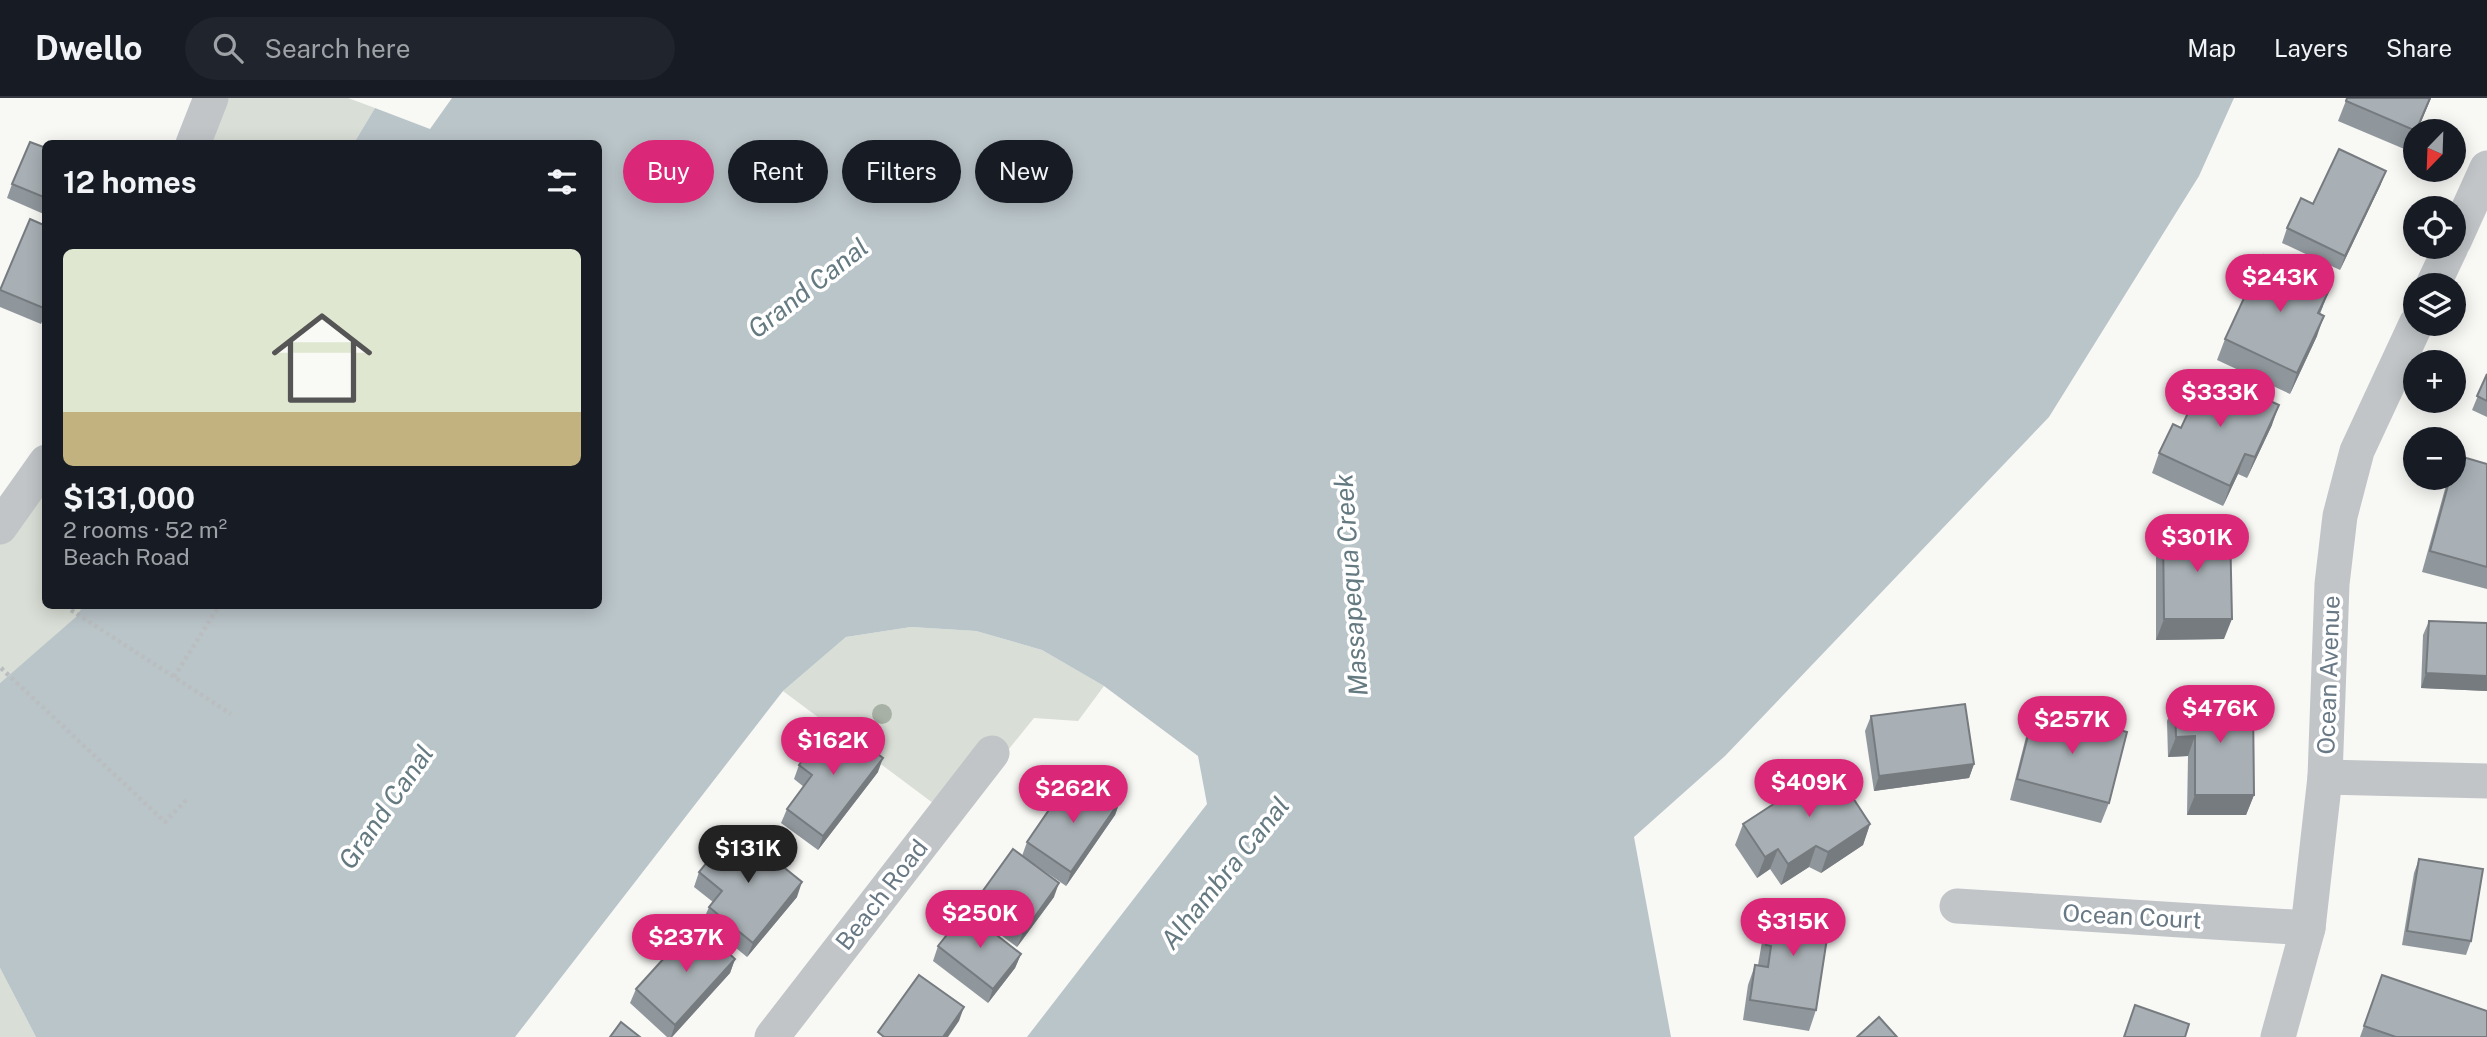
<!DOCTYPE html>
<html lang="en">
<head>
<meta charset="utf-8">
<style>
	body { margin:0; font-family:"Public Sans",sans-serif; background:#20242c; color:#f1f3f6; height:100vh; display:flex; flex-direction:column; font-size:26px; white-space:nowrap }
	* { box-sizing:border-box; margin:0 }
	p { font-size:23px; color:#9ea1a6 }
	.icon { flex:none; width:38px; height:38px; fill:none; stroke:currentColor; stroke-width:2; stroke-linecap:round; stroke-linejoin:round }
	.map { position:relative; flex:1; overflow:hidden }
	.side { position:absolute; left:42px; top:42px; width:560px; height:469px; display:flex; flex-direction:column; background:#171b24; border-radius:10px; box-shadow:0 4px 18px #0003 }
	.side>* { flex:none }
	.hud { position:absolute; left:623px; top:42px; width:665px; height:63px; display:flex; gap:14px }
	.needle { width:46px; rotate:203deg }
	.fabs { position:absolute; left:2403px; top:21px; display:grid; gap:14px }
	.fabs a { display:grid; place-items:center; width:63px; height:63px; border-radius:50%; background:#171b24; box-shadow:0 4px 18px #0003; font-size:35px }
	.price { position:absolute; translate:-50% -60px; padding:0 16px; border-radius:24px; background:#db2777; color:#fff; font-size:23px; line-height:46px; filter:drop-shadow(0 2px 4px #0008) }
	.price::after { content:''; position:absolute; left:50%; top:42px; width:21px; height:16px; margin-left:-10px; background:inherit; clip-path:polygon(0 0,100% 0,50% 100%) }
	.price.current { background:#222; color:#fff }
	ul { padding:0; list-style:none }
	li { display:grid; align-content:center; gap:14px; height:371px; padding:0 21px }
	li span { display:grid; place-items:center; height:217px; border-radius:10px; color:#555 }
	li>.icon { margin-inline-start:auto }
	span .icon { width:126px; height:126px; fill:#fffc; stroke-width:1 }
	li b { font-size:30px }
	h2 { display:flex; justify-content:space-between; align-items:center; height:84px; padding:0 21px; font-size:30px }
	.tag { padding:0 24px; border-radius:32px; background:#171b24; box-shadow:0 4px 18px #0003; font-size:24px; line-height:63px }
	.tag.current { background:#db2777; color:#fff }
	header { display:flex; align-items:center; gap:42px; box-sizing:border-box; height:98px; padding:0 35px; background:#171b24; border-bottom:2px solid #363941 }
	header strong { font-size:33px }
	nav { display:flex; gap:38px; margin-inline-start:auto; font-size:24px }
	.search { width:490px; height:63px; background:#20242c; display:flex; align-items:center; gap:18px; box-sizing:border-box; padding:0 24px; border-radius:38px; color:#9ea1a6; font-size:26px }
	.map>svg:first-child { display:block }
	.green { fill:#d9ded6 }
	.water { fill:#bac5c9 }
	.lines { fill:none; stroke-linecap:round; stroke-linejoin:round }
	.path { stroke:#bbbec0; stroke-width:4.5; stroke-dasharray:3.5 3.5; stroke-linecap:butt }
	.minor { stroke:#c1c5c8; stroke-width:35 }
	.tree { fill:#a8b1a5 }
	.wall { fill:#90979c }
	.shaded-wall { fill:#767b7f }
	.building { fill:#a8b0b5; stroke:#767b7f; stroke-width:2 }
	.labels { text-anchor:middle; stroke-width:7; stroke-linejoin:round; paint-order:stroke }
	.street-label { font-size:24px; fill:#687884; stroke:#fff }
	.water-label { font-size:26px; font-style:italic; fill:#647980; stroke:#fff }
</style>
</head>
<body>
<header>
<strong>Dwello</strong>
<div class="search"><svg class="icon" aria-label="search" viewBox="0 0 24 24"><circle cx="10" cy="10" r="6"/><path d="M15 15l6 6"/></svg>Search here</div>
<nav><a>Map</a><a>Layers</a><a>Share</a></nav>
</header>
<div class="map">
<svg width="2487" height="939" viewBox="0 0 2487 939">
	<rect width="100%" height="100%" fill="#f8f8f5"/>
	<!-- green -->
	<g class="green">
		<path d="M218,0H348L375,10L354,45L199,46Z"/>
		<path d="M45,374L46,508H83L77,519L0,585V437Z"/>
		<path d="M911,529L976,533L1042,552L1104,588L1078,623L1034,620L953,720L783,593L846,539Z"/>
		<path d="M0,870L36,939H0Z"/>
	</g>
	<!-- water -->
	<path class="water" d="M452,0H2234L2199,78L2049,319L1725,658L1634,739L1671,939H1027L1207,706L1198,658L1104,588L1042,552L976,533L911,529L846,539L783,593L515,939H36L0,870V585L76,519L83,508H598V46L354,45L375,10L430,31Z"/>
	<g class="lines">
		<!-- path -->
		<g class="path">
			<path d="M71,512L231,616"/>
			<path d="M1,570L165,724L187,701"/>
			<path d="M174,579L219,508"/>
		</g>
		<!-- minor -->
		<g class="minor">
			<path d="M193,46L211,0"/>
			<path d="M2454,143L2487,70"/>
			<path d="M2433,187L2451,149"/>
			<path d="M0,429L46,364"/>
			<path d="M2325,679L2487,683"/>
			<path d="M1957,808L2308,830"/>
			<path d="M772,939L992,655"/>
			<path d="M2278,939L2308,830L2325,679L2332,486L2340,418L2357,353L2416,226"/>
		</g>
	</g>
	<!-- trees -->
	<circle class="tree" cx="882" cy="616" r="10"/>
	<!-- wall -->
	<g class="wall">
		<path d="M2347,0H2431L2417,33H2415V38L2409,53L2338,23Z"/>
		<path d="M46,50V117L7,100L12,86Z"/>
		<path d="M2386,73L2380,88L2340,172L2282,145L2287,130L2313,106Z"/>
		<path d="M46,128V215L41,226L0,209V192Z"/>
		<path d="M2323,208L2320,216L2317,238L2290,296L2217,262L2225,241Z"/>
		<path d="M2487,276V319L2472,312Z"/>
		<path d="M2272,327L2247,380L2238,376L2223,408L2152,375L2159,355L2181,330Z"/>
		<path d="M2456,357L2487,366V491L2422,474L2448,380H2454V363Z"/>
		<path d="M2163,431L2224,541L2156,542V451Z"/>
		<path d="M2429,523L2487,525V593L2421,590L2423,537Z"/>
		<path d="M2175,603L2254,697L2246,717H2187L2188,658L2168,659L2167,623Z"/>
		<path d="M2035,610L2109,705L2101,725L2010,702L2028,631Z"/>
		<path d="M1871,618L1974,666L1969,680L1874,693L1865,633Z"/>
		<path d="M799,667L878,674L818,752L781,725L787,711L804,689L794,681Z"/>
		<path d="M1081,702L1120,703L1115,717L1066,788L1034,766L1054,799L1017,849L971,815L977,801L1022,758L1027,744Z"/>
		<path d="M1743,726H1870L1863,747L1821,775L1809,769L1781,787L1770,771L1757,780L1735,747Z"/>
		<path d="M2419,761L2471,843L2466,857L2402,847L2414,775Z"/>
		<path d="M699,774L797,799L747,859L703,823L709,809L713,804L694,789Z"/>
		<path d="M1772,805L1816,912L1809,933L1743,922L1748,887L1755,867H1758L1765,826Z"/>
		<path d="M938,848L1021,856L1015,870L988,905L933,863Z"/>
		<path d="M735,861L730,875L672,939H667L630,905L636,891Z"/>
		<path d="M2382,877L2487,939H2360Z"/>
	</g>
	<!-- shaded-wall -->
	<g class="shaded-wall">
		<path d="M2430,0H2431L2417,33H2416Z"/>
		<path d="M2386,73L2380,88L2340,172L2345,158Z"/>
		<path d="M2331,188L2323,208L2310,235L2318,215Z"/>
		<path d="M2324,218L2317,238L2290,296L2297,275Z"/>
		<path d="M2279,307L2272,327L2247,380L2255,359Z"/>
		<path d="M2245,356L2238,376L2223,408L2230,388Z"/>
		<path d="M2164,521H2232L2224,541L2156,542Z"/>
		<path d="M2426,575L2487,578V593L2421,590Z"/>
		<path d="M2195,638L2188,658L2168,659L2176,639Z"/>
		<path d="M883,660L878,674L818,752L823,738Z"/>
		<path d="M1974,666L1969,680L1874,693L1879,678Z"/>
		<path d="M2195,697H2254L2246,717H2187Z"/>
		<path d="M1120,703L1115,717L1066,788L1071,774Z"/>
		<path d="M1870,726L1863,747L1821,775L1828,754Z"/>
		<path d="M1816,748L1809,769L1781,787L1788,766Z"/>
		<path d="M1778,751L1770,771L1757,780L1765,759Z"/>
		<path d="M802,784L797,799L747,859L753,845Z"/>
		<path d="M1059,785L1054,799L1017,849L1023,835Z"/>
		<path d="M1021,856L1015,870L988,905L993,891Z"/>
		<path d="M735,861L730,875L672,939H671L675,927Z"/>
		<path d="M964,909L959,923L948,939H943Z"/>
	</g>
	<!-- building -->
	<g class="building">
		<path d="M2347,0H2430L2416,33L2346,3Z"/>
		<path d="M30,44L46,50V100L12,86Z"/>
		<path d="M2339,51L2386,73L2345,158L2287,130L2301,100L2313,106Z"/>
		<path d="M30,121L46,128V211L0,192Z"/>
		<path d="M2264,157L2331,188L2318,215L2324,218L2297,275L2225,241Z"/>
		<path d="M2207,274L2279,307L2255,359L2245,356L2230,388L2159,355L2173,326L2181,330Z"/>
		<path d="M2487,276V303L2477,298Z"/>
		<path d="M2456,357L2487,366V469L2430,453L2450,380H2454V365Z"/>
		<path d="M2230,430L2232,521H2164L2163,431Z"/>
		<path d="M2429,523L2487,525V578L2426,575Z"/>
		<path d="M2175,603L2253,604L2254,697H2195V638L2176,639Z"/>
		<path d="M1965,606L1974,666L1879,678L1871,618Z"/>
		<path d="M2035,610L2127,634L2109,705L2017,681Z"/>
		<path d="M833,622L883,660L823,738L787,711L812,677L799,667Z"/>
		<path d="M1832,668L1870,726L1828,754L1816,748L1788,766L1778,751L1765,759L1743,726Z"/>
		<path d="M1093,684L1120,703L1071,774L1027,744L1064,690L1081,702Z"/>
		<path d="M735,730L802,784L753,845L709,809L722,793L699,774Z"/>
		<path d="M1013,751L1059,785L1023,835L977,801Z"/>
		<path d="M2419,761L2483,771L2471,843L2407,833Z"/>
		<path d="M1772,805L1831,814L1816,912L1750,902L1755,867L1768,869L1771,848L1766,847Z"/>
		<path d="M966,813L1021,856L993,891L938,848Z"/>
		<path d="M696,825L735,861L675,927L636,891Z"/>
		<path d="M919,877L964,909L943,939H884L878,934Z"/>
		<path d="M2382,877L2487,913V939H2396L2364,928Z"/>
		<path d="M2135,907L2189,926L2185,939H2124Z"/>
		<path d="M1879,919L1897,939H1857Z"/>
		<path d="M621,924L640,939H610Z"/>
	</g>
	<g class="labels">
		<!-- street labels -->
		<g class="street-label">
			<text transform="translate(2329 577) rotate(-88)" y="8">Ocean Avenue</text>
			<text transform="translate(882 797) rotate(-52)" y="8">Beach Road</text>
			<text transform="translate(2132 819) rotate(3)" y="8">Ocean Court</text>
		</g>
		<!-- water labels -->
		<g class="water-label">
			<text transform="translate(808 190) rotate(-38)" y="9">Grand Canal</text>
			<text transform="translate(1351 487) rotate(-94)" y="9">Massapequa Creek</text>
			<text transform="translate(386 709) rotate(-55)" y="9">Grand Canal</text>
			<text transform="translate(1225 775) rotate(-51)" y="9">Alhambra Canal</text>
		</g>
	</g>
</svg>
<div class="fabs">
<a><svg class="needle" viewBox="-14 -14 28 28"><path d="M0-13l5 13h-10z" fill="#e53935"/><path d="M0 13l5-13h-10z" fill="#9ea1a6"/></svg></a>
<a><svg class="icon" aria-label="locate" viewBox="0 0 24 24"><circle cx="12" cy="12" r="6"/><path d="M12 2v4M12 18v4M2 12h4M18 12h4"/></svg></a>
<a><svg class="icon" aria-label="layers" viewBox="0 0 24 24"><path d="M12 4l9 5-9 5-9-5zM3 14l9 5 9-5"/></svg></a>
<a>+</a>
<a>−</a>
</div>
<b class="price" style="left:2280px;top:216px">$243K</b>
<b class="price" style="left:2220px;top:331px">$333K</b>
<b class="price" style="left:2197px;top:476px">$301K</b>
<b class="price" style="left:2220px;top:647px">$476K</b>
<b class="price" style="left:2072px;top:658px">$257K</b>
<b class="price" style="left:833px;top:679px">$162K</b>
<b class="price" style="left:1809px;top:721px">$409K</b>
<b class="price" style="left:1073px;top:727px">$262K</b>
<b class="price current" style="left:748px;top:787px">$131K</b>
<b class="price" style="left:980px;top:852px">$250K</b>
<b class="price" style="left:1793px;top:860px">$315K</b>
<b class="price" style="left:686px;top:876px">$237K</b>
<div class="hud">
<a class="tag current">Buy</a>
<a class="tag">Rent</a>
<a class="tag">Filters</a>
<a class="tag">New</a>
</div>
<section class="side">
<h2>12 homes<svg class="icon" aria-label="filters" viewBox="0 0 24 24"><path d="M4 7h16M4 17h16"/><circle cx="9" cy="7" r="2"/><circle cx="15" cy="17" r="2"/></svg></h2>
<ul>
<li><span style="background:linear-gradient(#dfe7d0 75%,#c2b280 0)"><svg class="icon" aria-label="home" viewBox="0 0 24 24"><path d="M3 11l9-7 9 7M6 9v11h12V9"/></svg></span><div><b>$131,000</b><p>2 rooms · 52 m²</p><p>Beach Road</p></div></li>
</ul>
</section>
</div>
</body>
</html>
